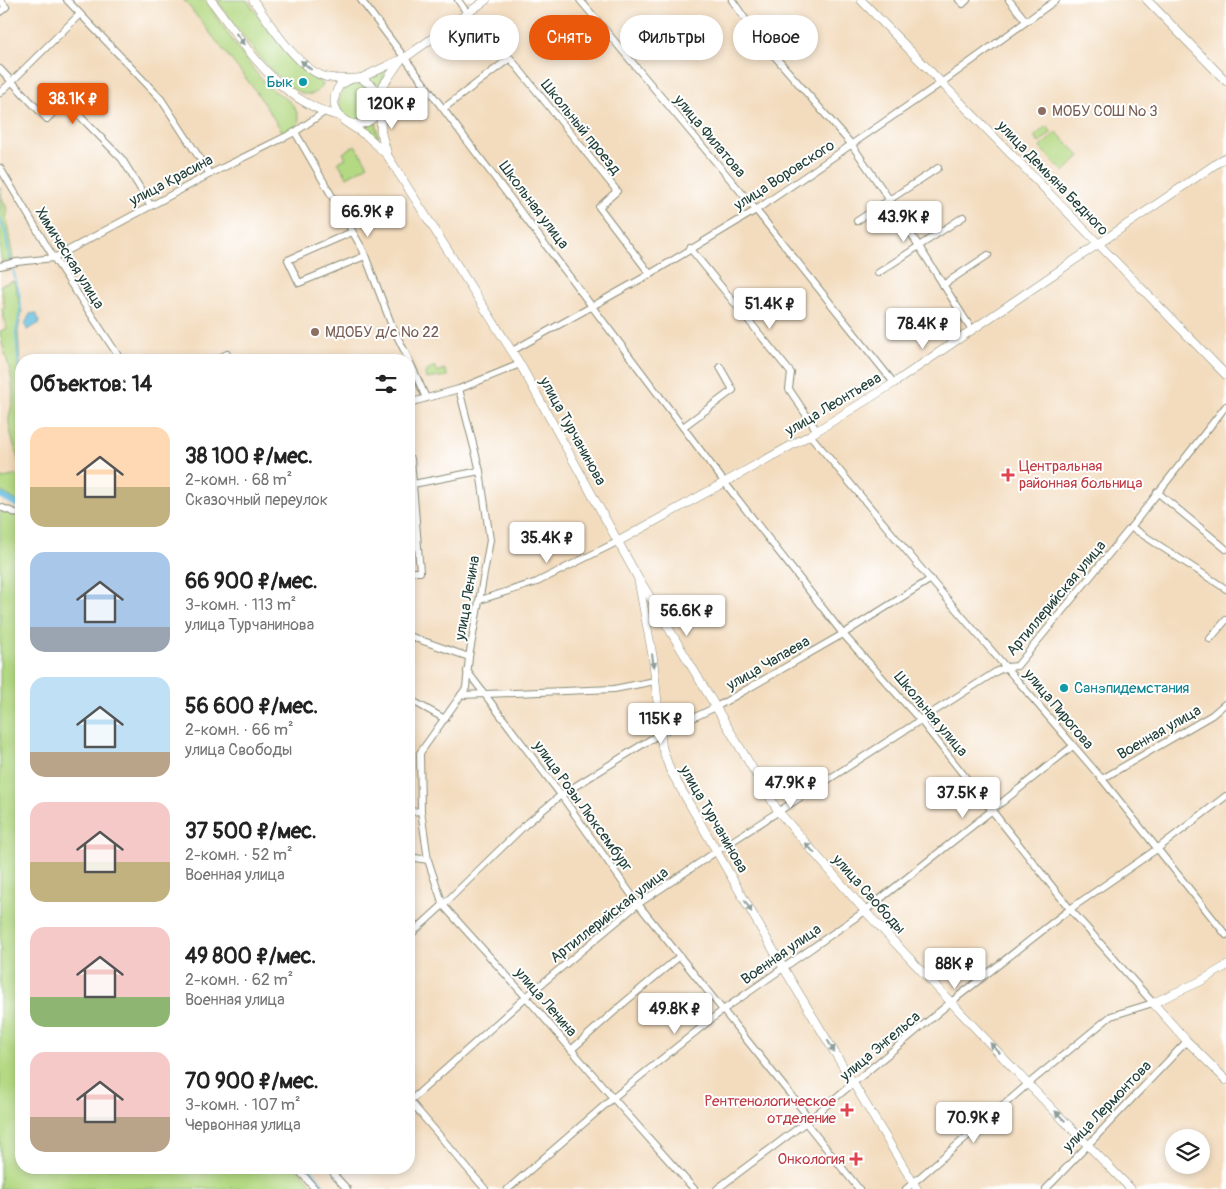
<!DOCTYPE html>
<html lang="ru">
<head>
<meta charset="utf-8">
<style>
	body { margin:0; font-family:Pangolin,sans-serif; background:#f6f6f6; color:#222; height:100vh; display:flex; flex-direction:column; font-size:19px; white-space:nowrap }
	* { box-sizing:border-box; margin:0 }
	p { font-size:16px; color:#767676 }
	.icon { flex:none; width:28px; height:28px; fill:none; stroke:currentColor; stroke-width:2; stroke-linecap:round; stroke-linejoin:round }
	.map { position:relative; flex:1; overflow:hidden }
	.details { position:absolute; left:15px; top:354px; width:400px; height:820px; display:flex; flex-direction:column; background:#fff; border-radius:20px; box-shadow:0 2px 8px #0003 }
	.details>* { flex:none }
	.guide { position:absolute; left:430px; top:15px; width:475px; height:45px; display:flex; gap:10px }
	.buttons { position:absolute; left:1165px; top:1129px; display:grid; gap:10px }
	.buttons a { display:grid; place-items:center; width:45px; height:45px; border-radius:50%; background:#fff; box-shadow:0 2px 8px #0003; font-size:25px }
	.price { position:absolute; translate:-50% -42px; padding:0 11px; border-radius:5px; background:#fff; color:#222; font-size:16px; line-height:32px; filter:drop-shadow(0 1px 2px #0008) }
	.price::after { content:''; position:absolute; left:50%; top:30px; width:15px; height:11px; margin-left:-8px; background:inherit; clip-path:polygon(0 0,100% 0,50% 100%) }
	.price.current { background:#ea580c; color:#fff }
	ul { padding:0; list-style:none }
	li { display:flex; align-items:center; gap:15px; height:125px; padding:0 15px }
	li span { display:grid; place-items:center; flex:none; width:140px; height:100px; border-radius:15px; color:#555 }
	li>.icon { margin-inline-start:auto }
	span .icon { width:60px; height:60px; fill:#fffc; stroke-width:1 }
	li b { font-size:21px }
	h2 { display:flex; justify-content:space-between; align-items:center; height:60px; padding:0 15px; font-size:21px }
	.chip { padding:0 18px; border-radius:22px; background:#fff; box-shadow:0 2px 8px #0003; font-size:18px; line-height:45px }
	.chip.current { background:#ea580c; color:#fff }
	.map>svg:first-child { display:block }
	.green { fill:#b4d983; stroke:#6a8b5c }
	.water { fill:#62bee0; stroke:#407e8a }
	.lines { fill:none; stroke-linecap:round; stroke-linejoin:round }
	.stream { stroke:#62bee0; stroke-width:2 }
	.canal { stroke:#62bee0; stroke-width:6 }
	.minor-casing { stroke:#898c79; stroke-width:8 }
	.tertiary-casing { stroke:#898c79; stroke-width:9 }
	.minor { stroke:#fff; stroke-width:6 }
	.tertiary { stroke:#fff; stroke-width:8 }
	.oneway { fill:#8f9e9a }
	.culture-dot { fill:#0f9aa8; stroke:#fff; stroke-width:2 }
	.education-dot { fill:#8d6e63; stroke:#fff; stroke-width:2 }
	.health-dot { fill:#e0444e; stroke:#fff; stroke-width:2 }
	.labels { text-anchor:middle; stroke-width:4; stroke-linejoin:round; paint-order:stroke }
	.culture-label { font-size:15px; fill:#0d838f; stroke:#fff; text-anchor:end }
	.education-label { font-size:15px; fill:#785e54; stroke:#fff; text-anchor:start }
	.street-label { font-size:15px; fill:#1f3d34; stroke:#fff }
	.health-label { font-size:15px; fill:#be3a42; stroke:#fff; text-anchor:end }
</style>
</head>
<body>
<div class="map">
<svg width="1226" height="1189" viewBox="0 0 1226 1189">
	<rect width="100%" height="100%" fill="#fff"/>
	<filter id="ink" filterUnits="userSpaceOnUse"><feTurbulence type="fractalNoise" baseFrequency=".02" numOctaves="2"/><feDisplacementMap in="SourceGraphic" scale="10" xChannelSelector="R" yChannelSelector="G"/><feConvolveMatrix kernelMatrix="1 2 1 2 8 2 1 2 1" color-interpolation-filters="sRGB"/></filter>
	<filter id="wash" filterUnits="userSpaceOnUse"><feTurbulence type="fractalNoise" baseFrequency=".0096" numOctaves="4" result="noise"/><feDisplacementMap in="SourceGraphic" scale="20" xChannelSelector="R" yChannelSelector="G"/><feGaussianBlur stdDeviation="1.12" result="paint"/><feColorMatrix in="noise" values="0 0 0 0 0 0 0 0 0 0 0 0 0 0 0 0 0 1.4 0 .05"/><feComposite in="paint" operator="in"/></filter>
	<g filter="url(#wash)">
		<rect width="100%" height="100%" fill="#f3dcbe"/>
		<!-- green -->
		<g class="green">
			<path d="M184,0H205C225,28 243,60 267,85C281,98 296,99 299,121L295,127L284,134L255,90Z"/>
			<path d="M217,0H247C269,30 290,64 323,84C301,128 230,17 217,0Z"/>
			<path d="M387,70L378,89L367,78Z"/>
			<circle cx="357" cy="102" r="18"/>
			<path d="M376,121L378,138L364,127Z"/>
			<path d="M1046,126L1052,132L1039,143L1034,137Z"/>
			<path d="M1056,132L1080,156L1064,172L1040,148Z"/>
			<path d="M355,145L368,165L347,177L338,162L346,158L343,153Z"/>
			<path d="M0,187L2,198L8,211L6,217L13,260L2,262L0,254Z"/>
			<path d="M14,281L22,312L18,331L21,380V469C17,454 11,438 9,423C8,415 13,406 13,396C13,375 5,355 0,335V331L7,329L2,309L5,308L0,285Z"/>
			<path d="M434,366L437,372L444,369L448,376L426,379L425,373Z"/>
			<path d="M21,474V503L0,491V479Z"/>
			<path d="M0,506L21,515V1168H298L316,1189H0Z"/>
		</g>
		<!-- water -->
		<path class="water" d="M36,313L40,323L27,330L25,324L30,314Z"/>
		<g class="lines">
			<!-- stream -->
			<g class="stream">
				<path d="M0,217L5,231L10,261"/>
				<path d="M12,265L20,297L21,307L16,333L21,392L19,421L21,428"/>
			</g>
			<!-- canal -->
			<g class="canal">
				<path d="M0,495L21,507"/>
				<path d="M308,1168L324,1189"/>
			</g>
		</g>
	</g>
	<g filter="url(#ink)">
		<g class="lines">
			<!-- minor casing -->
			<g class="minor-casing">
				<g id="minor">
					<path d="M0,0L6,7L0,12"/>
					<path d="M67,0L161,99L210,174"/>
					<path d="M361,0L725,483L843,634L921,721L1070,909L1153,1003L1111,1016L1028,1084L906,1189"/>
					<path d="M458,0L467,13"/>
					<path d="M580,0L756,210L894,383"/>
					<path d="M732,0L757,36L852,145L889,199L972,330"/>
					<path d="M959,0L963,4L967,0"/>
					<path d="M1009,0L1026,21"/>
					<path d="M0,69L47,119L65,101L122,159L151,206"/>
					<path d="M0,93L79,15"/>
					<path d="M444,108L510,58L617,191L599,207L650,274"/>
					<path d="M295,132L363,250L392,326L409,360"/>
					<path d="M0,168L54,258L121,360"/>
					<path d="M857,221L938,168"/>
					<path d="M352,232L288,260L299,283L365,256"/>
					<path d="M690,248L791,373L789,389L817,431"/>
					<path d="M0,266L17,262L54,258L210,174L295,132L323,113"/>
					<path d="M878,273L963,217"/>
					<path d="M943,285L988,255"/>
					<path d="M512,351L650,274L756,210L941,83L1056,0"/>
					<path d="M216,360L227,354"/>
					<path d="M409,360L426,398"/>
					<path d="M459,389L480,471L490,540L469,657L466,688L420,753L421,811L428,860L443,905L526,997L613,1098L694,1189"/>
					<path d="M409,403L459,389L520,364"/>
					<path d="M683,427L733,390L720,367"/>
					<path d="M810,435L924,572L1102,779L1226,935"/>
					<path d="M413,484L480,471"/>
					<path d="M1157,492L1226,549"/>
					<path d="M0,507L21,515"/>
					<path d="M1131,527L1226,589"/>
					<path d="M409,572H420L411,459"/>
					<path d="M480,600L537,582L619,541"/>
					<path d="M409,636L469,657"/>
					<path d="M1210,639L1226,620"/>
					<path d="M467,671L561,795L638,904L810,1119"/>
					<path d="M461,695L614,689L655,681"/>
					<path d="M409,699L445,719"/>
					<path d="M1102,779L1212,715L1226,703"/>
					<path d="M409,812L421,811"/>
					<path d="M409,857L428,860"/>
					<path d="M409,936L443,905L525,825L561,795L661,733L716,707L843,634L931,579"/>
					<path d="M571,1050L625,1002L680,956"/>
					<path d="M409,1100L485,1189"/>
					<path d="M410,1101L526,997L638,904L717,851L997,671L1007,667L1017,666L1131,527L1226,406"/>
					<path d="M806,1123L859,1189"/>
					<path d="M297,1168L315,1189"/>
					<path d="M331,1168L335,1176L347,1189"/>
					<path d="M508,1189L613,1098L723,1010L865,911L1073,746"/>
					<path d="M717,1189L810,1119L951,1002L1070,909L1157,849L1226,796"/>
					<path d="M1046,1189L1187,1041"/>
				</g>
			</g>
			<!-- tertiary casing -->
			<g class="tertiary-casing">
				<g id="tertiary">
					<path d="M211,0C246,47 278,101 339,116"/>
					<path d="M253,0C270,23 297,69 326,77C333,79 342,78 349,79"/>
					<path d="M861,0L1226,375"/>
					<path d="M1147,0L1226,81"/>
					<path d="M361,78L406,57L486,0"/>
					<path d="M380,98L382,87L400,61"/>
					<path d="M380,107C378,110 376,115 374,117C354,137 321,112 340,85L351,79L361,78L376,89L380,98L381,132L387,153"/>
					<path d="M344,121L368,137L387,155L520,364L638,578L653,658L662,747L670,770L783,967L917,1189"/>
					<path d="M619,541L810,435L894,383L1226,157"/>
					<path d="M641,582L778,811L865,911L1028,1084L1131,1189"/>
					<path d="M1226,966L1201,981L1153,1003L1187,1041L1226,1080"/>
				</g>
			</g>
			<!-- minor -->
			<use href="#minor" class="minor"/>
			<!-- tertiary -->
			<use href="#tertiary" class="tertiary"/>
		</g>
		<!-- one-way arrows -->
		<defs><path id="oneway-solid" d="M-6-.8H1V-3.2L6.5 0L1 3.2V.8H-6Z" transform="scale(1.25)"/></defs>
		<g class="oneway">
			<use href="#oneway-solid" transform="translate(240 39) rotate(54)"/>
			<use href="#oneway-solid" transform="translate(306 65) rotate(-139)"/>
			<use href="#oneway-solid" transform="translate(653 661) rotate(82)"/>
			<use href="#oneway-solid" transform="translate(810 848) rotate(-131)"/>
			<use href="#oneway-solid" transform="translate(748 906) rotate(60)"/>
			<use href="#oneway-solid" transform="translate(831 1046) rotate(59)"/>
			<use href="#oneway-solid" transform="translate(995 1048) rotate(-133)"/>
			<use href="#oneway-solid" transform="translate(1060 1116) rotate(-135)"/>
		</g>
	</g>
	<!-- markers -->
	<g class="culture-dot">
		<circle cx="303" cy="82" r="5"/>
		<circle cx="1064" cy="688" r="5"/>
	</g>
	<g class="education-dot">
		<circle cx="1042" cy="111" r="5"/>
		<circle cx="315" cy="332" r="5"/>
	</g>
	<g class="health-dot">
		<path d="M1005.5 467.5h5v5h5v5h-5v5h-5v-5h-5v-5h5z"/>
		<path d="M844.5 1102.5h5v5h5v5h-5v5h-5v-5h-5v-5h5z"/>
		<path d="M853.5 1151.5h5v5h5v5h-5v5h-5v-5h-5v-5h5z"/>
	</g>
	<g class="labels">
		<!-- culture labels -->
		<g class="culture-label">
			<text x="293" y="87">Бык</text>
			<text x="1074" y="693" text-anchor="start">Санэпидемстания</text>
		</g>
		<!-- education labels -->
		<g class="education-label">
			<text x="1052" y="116">МОБУ СОШ № 3</text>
			<text x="325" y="337">МДОБУ д/с № 22</text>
		</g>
		<!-- street labels -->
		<g class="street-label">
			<text transform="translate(581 127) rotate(51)" y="5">Школьный проезд</text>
			<text transform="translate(710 136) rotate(50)" y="5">улица Филатова</text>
			<text transform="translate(784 175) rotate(-33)" y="5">улица Воровского</text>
			<text transform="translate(1053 178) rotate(46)" y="5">улица Демьяна Бедного</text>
			<text transform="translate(171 180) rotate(-28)" y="5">улица Красина</text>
			<text transform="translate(534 205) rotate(53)" y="5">Школьная улица</text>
			<text transform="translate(70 258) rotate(58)" y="5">Химическая улица</text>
			<text transform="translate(833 404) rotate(-31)" y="5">улица Леонтьева</text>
			<text transform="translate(573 431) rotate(61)" y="5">улица Турчанинова</text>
			<text transform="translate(467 598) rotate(-80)" y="5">улица Ленина</text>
			<text transform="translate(1056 598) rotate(-50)" y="5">Артиллерийская улица</text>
			<text transform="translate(768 663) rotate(-30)" y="5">улица Чапаева</text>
			<text transform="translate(1059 709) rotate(50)" y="5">улица Пирогова</text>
			<text transform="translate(931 714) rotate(50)" y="5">Школьная улица</text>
			<text transform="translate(1159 732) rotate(-30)" y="5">Военная улица</text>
			<text transform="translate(583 806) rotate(54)" y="5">улица Розы Люксембург</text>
			<text transform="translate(714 819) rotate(60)" y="5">улица Турчанинова</text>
			<text transform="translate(869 894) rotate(48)" y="5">улица Свободы</text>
			<text transform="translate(609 915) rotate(-38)" y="5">Артиллерийская улица</text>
			<text transform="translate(781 954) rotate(-35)" y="5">Военная улица</text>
			<text transform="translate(546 1002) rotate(49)" y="5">улица Ленина</text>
			<text transform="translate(880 1046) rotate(-40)" y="5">улица Энгельса</text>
			<text transform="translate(1107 1106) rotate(-46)" y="5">улица Лермонтова</text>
		</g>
		<!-- health labels -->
		<g class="health-label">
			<text x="1019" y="471" text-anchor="start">Центральная<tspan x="1019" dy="17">районная больница</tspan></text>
			<text x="836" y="1106">Рентгенологическое<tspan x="836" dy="17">отделение</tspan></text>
			<text x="845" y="1164">Онкология</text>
		</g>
	</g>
</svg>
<div class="buttons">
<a><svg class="icon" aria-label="layers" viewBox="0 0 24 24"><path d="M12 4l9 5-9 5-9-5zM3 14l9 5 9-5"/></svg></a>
</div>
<b class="price current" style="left:73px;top:125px">38.1K ₽</b>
<b class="price" style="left:392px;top:130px">120K ₽</b>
<b class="price" style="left:368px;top:238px">66.9K ₽</b>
<b class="price" style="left:904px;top:243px">43.9K ₽</b>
<b class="price" style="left:770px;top:330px">51.4K ₽</b>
<b class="price" style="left:923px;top:350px">78.4K ₽</b>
<b class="price" style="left:547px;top:564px">35.4K ₽</b>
<b class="price" style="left:687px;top:637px">56.6K ₽</b>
<b class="price" style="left:661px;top:745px">115K ₽</b>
<b class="price" style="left:791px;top:809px">47.9K ₽</b>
<b class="price" style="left:963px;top:819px">37.5K ₽</b>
<b class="price" style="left:955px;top:990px">88K ₽</b>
<b class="price" style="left:675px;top:1035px">49.8K ₽</b>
<b class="price" style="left:974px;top:1144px">70.9K ₽</b>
<div class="guide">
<a class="chip">Купить</a>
<a class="chip current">Снять</a>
<a class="chip">Фильтры</a>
<a class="chip">Новое</a>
</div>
<section class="details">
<h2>Объектов: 14<svg class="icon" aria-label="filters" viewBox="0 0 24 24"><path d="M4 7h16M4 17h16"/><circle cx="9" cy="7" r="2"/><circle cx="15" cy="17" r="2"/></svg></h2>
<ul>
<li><span style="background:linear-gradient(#ffd9b3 60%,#c2b280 0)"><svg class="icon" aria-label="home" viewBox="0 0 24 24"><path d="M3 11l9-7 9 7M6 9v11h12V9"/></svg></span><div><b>38 100 ₽/мес.</b><p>2-комн. · 68 m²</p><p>Сказочный переулок</p></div></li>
<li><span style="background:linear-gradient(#a9c7e8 75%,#9aa5b1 0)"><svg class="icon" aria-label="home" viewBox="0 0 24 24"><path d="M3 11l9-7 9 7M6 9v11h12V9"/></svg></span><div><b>66 900 ₽/мес.</b><p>3-комн. · 113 m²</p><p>улица Турчанинова</p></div></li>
<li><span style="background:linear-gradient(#bfe0f5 75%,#b9a48a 0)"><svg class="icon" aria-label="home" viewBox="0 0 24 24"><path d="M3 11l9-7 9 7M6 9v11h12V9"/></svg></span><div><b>56 600 ₽/мес.</b><p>2-комн. · 66 m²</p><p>улица Свободы</p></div></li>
<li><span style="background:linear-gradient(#f6c9c9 60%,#c2b280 0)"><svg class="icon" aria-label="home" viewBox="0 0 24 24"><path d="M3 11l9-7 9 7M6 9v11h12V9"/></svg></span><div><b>37 500 ₽/мес.</b><p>2-комн. · 52 m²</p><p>Военная улица</p></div></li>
<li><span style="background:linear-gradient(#f6c9c9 70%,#8fb573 0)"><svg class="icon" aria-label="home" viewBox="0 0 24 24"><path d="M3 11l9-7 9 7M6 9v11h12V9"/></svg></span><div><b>49 800 ₽/мес.</b><p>2-комн. · 62 m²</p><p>Военная улица</p></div></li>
<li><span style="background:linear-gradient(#f6c9c9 65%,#b9a48a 0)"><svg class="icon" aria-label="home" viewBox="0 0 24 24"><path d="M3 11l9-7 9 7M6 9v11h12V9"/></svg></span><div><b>70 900 ₽/мес.</b><p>3-комн. · 107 m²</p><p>Червонная улица</p></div></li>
</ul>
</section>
</div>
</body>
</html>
